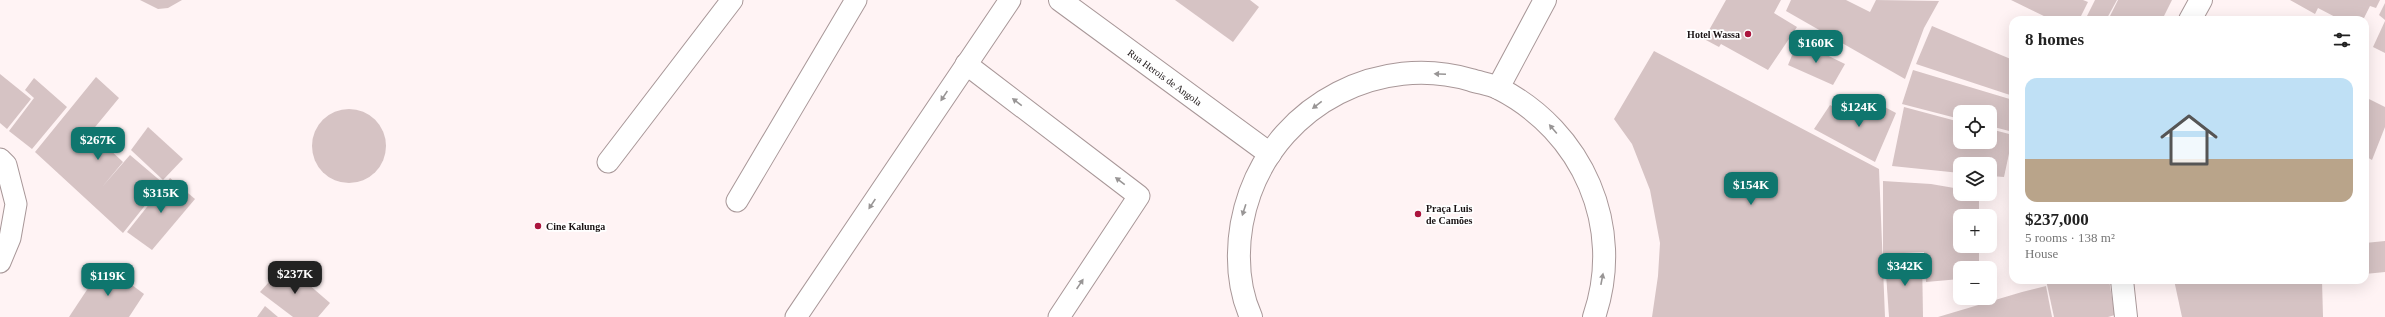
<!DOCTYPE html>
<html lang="en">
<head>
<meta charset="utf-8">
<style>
	body { margin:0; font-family:"Times New Roman",serif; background:#f2f2f2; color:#222; height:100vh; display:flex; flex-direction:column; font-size:15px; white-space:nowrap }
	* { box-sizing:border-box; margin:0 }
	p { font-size:13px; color:#767676 }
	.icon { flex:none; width:22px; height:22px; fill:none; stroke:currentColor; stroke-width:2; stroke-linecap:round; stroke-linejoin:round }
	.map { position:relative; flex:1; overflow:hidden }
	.panel { position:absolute; left:2009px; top:16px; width:360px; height:268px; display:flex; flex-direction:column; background:#fff; border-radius:12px; box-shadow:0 4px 16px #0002 }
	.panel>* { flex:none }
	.buttons { position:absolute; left:1953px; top:105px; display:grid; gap:8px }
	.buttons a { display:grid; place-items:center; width:44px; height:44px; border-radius:8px; background:#fff; box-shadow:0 4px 16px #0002; font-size:20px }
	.price { position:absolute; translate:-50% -34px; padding:0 9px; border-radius:8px; background:#0f766e; color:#fff; font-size:13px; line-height:26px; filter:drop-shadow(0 1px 2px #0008) }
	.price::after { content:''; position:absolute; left:50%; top:24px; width:12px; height:9px; margin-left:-6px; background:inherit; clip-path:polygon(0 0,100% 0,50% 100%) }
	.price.on { background:#222; color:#fff }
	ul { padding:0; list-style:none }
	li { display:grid; align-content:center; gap:8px; height:212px; padding:0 16px }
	li span { display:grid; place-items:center; height:124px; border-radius:12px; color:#555 }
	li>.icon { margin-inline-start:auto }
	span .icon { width:72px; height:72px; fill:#fffc; stroke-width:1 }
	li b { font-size:17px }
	h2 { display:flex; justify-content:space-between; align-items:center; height:48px; padding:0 16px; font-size:17px }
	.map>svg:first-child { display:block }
	.building { fill:#d6c3c4 }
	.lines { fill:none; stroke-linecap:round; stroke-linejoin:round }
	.service-casing { stroke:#a89798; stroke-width:23 }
	.minor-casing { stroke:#a89798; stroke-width:24 }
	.primary-casing { stroke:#a89798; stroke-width:24 }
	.service { stroke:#fff; stroke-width:21 }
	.minor { stroke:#fff; stroke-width:22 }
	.primary { stroke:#fff; stroke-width:22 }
	.oneway { fill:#989595 }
	.poi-dot { fill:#ab153e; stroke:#fff; stroke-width:1.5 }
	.labels { text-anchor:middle; stroke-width:3.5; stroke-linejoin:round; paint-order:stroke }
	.poi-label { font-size:10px; font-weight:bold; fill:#1a1314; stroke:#fff; text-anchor:start }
	.street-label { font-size:10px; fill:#1a1314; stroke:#fff }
</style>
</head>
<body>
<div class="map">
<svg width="2385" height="317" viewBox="0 0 2385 317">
	<rect width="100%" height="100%" fill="#fff3f4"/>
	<!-- building -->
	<g class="building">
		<path d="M140,0H182L168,8L158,9Z"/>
		<path d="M1175,0H1250L1259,7L1233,42Z"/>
		<path d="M1726,0H1781L1774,13L1797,27L1768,70L1721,44L1719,47L1704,39Z"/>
		<path d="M1791,0H1846L1870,12L1876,0L1939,1L1924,28L1905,79L1786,11Z"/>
		<path d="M2011,0H2083L2088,2L2079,20H2052Z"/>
		<path d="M2095,0H2117L2106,20H2085Z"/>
		<path d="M2118,0H2172L2162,20H2108Z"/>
		<path d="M2290,0H2380L2376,8L2370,6L2363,20H2341L2318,8L2315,14Z"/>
		<path d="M2385,3V20L2379,15Z"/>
		<path d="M2385,21V53L2373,47Z"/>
		<path d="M1932,26L2013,60V96L1916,64Z"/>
		<path d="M1798,41L1845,64L1833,85L1788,65Z"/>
		<path d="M1654,51L1879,169L1885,317H1652L1658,276L1660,243L1650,190L1632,144L1614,119Z"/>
		<path d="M1913,70L2013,100V132L1990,126V112H1960V119L1902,104Z"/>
		<path d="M0,74L31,99L7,129L0,123Z"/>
		<path d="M96,77L119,98L91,132L123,162L102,187L130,155L163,183L123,233L35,152Z"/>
		<path d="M34,78L67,107L32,149L9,131L34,98L25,90Z"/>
		<path d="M2365,97L2385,107V127L2372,160L2365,156Z"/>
		<path d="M1868,98L1896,113L1875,162L1814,129L1830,105L1856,118Z"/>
		<path d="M1904,107L1960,122V142H1990V129L2013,135L2004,177L1990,176V164H1960V173L1892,166Z"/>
		<circle cx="349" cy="146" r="37"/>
		<path d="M148,127L183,159L163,180L131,150Z"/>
		<path d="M170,178L195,199L152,250L127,232Z"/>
		<path d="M1883,181L1931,184L1960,189V194H1979V216H1960V246H1979V268H1960V279L1926,282L1924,252L1883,254Z"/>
		<path d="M2385,241V272L2365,274V243Z"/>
		<path d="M1922,257L1923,317H1889L1885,259Z"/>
		<path d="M104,264L144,294L129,317H69Z"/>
		<path d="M285,264L330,303L318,317H293L260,292Z"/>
		<path d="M2046,280H2109L2115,315L2108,317H2054Z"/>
		<path d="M2174,280H2322L2323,317H2182Z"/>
		<path d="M2046,286L2052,317H1938L2022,292Z"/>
		<path d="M265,306L278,317H257Z"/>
	</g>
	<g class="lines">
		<!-- service casing -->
		<g class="service-casing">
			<g id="service">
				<path d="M966,64L1139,196L1059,317"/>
				<path d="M0,159L6,165L16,204L10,238L0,262"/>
				<path d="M608,162L732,0"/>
				<path d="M737,201L856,0"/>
				<path d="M796,317L1010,0"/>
			</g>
		</g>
		<!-- minor casing -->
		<g class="minor-casing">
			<g id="minor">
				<path d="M1060,0L1270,154"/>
				<path d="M2190,20L2201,0"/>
				<path d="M2122,280L2126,317"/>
			</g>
		</g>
		<!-- primary casing -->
		<g class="primary-casing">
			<g id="primary">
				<path d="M1498,88L1545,0"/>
				<path d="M1251,317C1234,279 1236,232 1250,193C1282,104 1380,53 1471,80C1480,83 1490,84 1498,88C1583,131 1625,227 1594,317"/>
			</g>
		</g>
		<!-- service -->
		<use href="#service" class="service"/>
		<!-- minor -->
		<use href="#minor" class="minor"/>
		<!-- primary -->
		<use href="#primary" class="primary"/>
	</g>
	<!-- one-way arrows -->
	<defs><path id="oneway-solid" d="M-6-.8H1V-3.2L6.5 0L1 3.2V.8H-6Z"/></defs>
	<g class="oneway">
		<use href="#oneway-solid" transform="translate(1440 74) rotate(-177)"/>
		<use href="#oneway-solid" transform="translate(944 96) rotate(124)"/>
		<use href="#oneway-solid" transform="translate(1017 102) rotate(-143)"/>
		<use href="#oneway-solid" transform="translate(1317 105) rotate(142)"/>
		<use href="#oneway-solid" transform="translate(1553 129) rotate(-130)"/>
		<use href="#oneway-solid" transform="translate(1120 181) rotate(-143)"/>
		<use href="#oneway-solid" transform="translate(872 204) rotate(124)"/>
		<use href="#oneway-solid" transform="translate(1244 210) rotate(108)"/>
		<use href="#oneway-solid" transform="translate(1602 279) rotate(-79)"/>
		<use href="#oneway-solid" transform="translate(1080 284) rotate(-56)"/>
	</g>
	<!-- markers -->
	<g class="poi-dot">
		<circle cx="1748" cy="34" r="4"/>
		<circle cx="1418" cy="214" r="4"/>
		<circle cx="538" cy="226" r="4"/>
	</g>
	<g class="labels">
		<!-- poi labels -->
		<g class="poi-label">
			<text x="1740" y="38" text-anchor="end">Hotel Wassa</text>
			<text x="1426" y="212">Praça Luis<tspan x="1426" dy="12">de Camões</tspan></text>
			<text x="546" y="230">Cine Kalunga</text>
		</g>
		<!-- street labels -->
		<g class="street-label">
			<text transform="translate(1165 77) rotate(36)" y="4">Rua Herois de Angola</text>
		</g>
	</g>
</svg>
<div class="buttons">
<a><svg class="icon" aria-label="locate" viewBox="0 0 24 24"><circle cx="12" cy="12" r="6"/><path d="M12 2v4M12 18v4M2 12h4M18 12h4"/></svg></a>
<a><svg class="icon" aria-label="layers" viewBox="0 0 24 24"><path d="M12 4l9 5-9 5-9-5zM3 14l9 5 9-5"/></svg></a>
<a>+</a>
<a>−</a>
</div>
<b class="price" style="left:1816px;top:64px">$160K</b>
<b class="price" style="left:1859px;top:128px">$124K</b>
<b class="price" style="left:98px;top:161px">$267K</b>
<b class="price" style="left:1751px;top:206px">$154K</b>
<b class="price" style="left:161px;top:214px">$315K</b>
<b class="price" style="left:1905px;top:287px">$342K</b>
<b class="price on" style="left:295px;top:295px">$237K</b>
<b class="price" style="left:108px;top:297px">$119K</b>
<section class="panel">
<h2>8 homes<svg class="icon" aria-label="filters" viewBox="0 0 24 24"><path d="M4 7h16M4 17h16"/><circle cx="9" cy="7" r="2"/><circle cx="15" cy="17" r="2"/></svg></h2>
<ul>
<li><span style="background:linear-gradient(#bfe0f5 65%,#b9a48a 0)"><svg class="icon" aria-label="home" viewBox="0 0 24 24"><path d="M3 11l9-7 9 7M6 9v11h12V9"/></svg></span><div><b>$237,000</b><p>5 rooms · 138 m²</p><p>House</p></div></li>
</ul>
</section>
</div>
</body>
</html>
